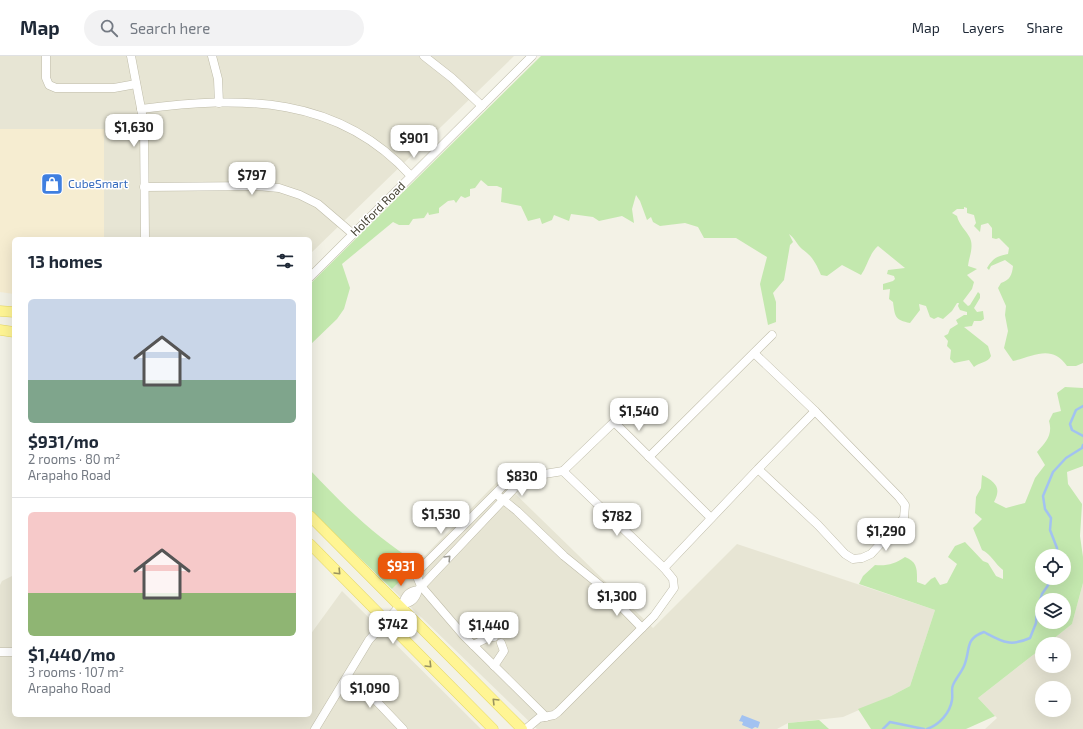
<!DOCTYPE html>
<html lang="en">
<head>
<meta charset="utf-8">
<style>
	body { margin:0; font-family:"Exo 2",sans-serif; background:#f2f2f3; color:#1f2937; height:100vh; display:flex; flex-direction:column; font-size:15px; white-space:nowrap }
	* { box-sizing:border-box; margin:0 }
	p { font-size:13px; color:#747a83 }
	.icon { flex:none; width:22px; height:22px; fill:none; stroke:currentColor; stroke-width:2; stroke-linecap:round; stroke-linejoin:round }
	.map { position:relative; flex:1; overflow:hidden }
	.drawer { position:absolute; left:12px; top:181px; width:300px; height:480px; display:flex; flex-direction:column; background:#fff; border-radius:6px; box-shadow:0 4px 16px #0002 }
	.drawer>* { flex:none }
	.controls { position:absolute; left:1035px; top:493px; display:grid; gap:8px }
	.controls a { display:grid; place-items:center; width:36px; height:36px; border-radius:50%; background:#fff; box-shadow:0 4px 16px #0002; font-size:20px }
	.price { position:absolute; translate:-50% -34px; padding:0 9px; border-radius:8px; background:#fff; color:#222; font-size:13px; line-height:26px; filter:drop-shadow(0 1px 2px #0008) }
	.price::after { content:''; position:absolute; left:50%; top:24px; width:12px; height:9px; margin-left:-6px; background:inherit; clip-path:polygon(0 0,100% 0,50% 100%) }
	.price.active { background:#ea580c; color:#fff }
	ul { padding:0; list-style:none }
	li { display:grid; align-content:center; gap:8px; height:212px; padding:0 16px }
	li+li { border-top:1px solid #e0e1e3 }
	li span { display:grid; place-items:center; height:124px; border-radius:6px; color:#555 }
	li>.icon { margin-inline-start:auto }
	span .icon { width:72px; height:72px; fill:#fffc; stroke-width:1 }
	li b { font-size:17px }
	h2 { display:flex; justify-content:space-between; align-items:center; height:48px; padding:0 16px; font-size:17px }
	header { display:flex; align-items:center; gap:24px; box-sizing:border-box; height:56px; padding:0 20px; background:#fff; border-bottom:1px solid #e0e1e3 }
	header strong { font-size:19px }
	nav { display:flex; gap:22px; margin-inline-start:auto; font-size:14px }
	.search { width:280px; height:36px; background:#f2f2f3; display:flex; align-items:center; gap:10px; box-sizing:border-box; padding:0 14px; border-radius:22px; color:#747a83; font-size:15px }
	.map>svg:first-child { display:block }
	.residential { fill:#e7e5d4; fill-rule:evenodd }
	.commercial { fill:#f6edd1 }
	.green { fill:#c3e8ae; fill-rule:evenodd }
	.water { fill:#a2c2f1 }
	.lines { fill:none; stroke-linecap:round; stroke-linejoin:round }
	.stream { stroke:#a2c2f1; stroke-width:2.5 }
	.minor-casing { stroke:#bfbca9; stroke-width:9 }
	.major-casing { stroke:#e5d762; stroke-width:11 }
	.minor { stroke:#fff; stroke-width:8 }
	.major { stroke:#fff594; stroke-width:10 }
	.oneway { stroke:#999890 }
	.oneway2 { stroke:#999360 }
	.labels { text-anchor:middle; stroke-width:3; stroke-linejoin:round; paint-order:stroke }
	.shop-label { font-size:12px; fill:#366cbe; stroke:#fff; text-anchor:start }
	.street-label { font-size:12px; fill:#464335; stroke:#fff }
</style>
</head>
<body>
<header>
<strong>Map</strong>
<div class="search"><svg class="icon" aria-label="search" viewBox="0 0 24 24"><circle cx="10" cy="10" r="6"/><path d="M15 15l6 6"/></svg>Search here</div>
<nav><a>Map</a><a>Layers</a><a>Share</a></nav>
</header>
<div class="map">
<svg width="1083" height="673" viewBox="0 0 1083 673">
	<rect width="100%" height="100%" fill="#f3f2e6"/>
	<!-- residential -->
	<g class="residential">
		<path d="M0,0H514L310,198V183H104V73H0Z"/>
		<path d="M500,423L653,572L737,488L935,554L910,630L891,640L843,661L788,667L777,673H537L392,533Z"/>
		<path d="M14,519V659H310V579L342,535L481,673H0V529L2,525Z"/>
		<path d="M1083,527V673H985L997,662L978,642L1042,592V610H1064V588H1047L1072,568ZM1042,632H1064V654H1042Z"/>
	</g>
	<!-- commercial -->
	<path class="commercial" d="M0,73H104V183H14V238L0,236Z"/>
	<!-- green -->
	<g class="green">
		<path d="M541,0H1083V307L1076,310H1067C1052,288 1034,300 1013,305L1004,292L1008,275L1005,259L1006,250L998,232L1001,227C1010,224 1012,219 1013,210L1005,204L991,210L989,214L987,212C993,202 997,200 1008,198L1009,192L999,182L996,183L992,182V172L988,167L981,169L980,176L974,170L976,167L974,159L967,157V152L964,151V153H957L952,157L957,160C959,169 966,174 970,182C974,191 969,201 968,210L977,213L967,219L974,226L972,233L963,245L968,250L970,249L978,236L980,238V242L974,252L977,256L983,255L984,263L981,265H974L972,270L964,271L988,290L991,300C988,307 979,306 974,311L969,304L954,307L950,303L951,294L947,290L948,285L944,280L948,278L950,273L958,268L956,264L964,259H967V256L960,254L958,250L959,247H957L952,255L943,263L938,261L934,263L930,261L926,250L919,248L920,254L910,267C895,264 895,261 893,246L889,243L890,233L883,234V228L893,225L895,223L894,220L887,218L888,214L905,212L878,190C869,198 868,209 861,219L842,209L827,220L821,219C816,207 812,200 802,193C797,189 795,182 789,178L793,186L790,189L784,224L773,237L776,246V266L768,269L760,228L767,201L736,182H704L698,171L685,167L660,170L653,166L651,161L647,164L640,145L636,139L632,153L634,167L622,160L599,165L593,161L571,158L569,165L554,159L552,164L542,168L540,162L528,165L521,150L501,146L502,132L497,130H488L481,124L475,132L470,133V140L465,142L461,140L456,147L454,144L448,145L439,152V157L429,159L428,156L424,162L413,163L409,169H399L393,166L342,208L350,232L344,253L337,263L310,289V228Z"/>
		<path d="M1065,331L1083,332V410L1067,416L1068,428L1082,448L1080,480L1083,501V527L1072,568L1047,588H1042V592L978,642L995,660L966,673H871L858,653L891,640L910,630L935,554L859,528L863,520L875,509C887,510 895,508 905,501C918,506 917,514 917,526L925,529L931,523L935,521L940,529L947,527L957,508L948,501L955,490L965,486L983,505L988,507L996,520L1003,523V514C995,508 991,498 982,494L973,472L982,463L975,457L976,441L981,432L982,419C995,426 1002,431 994,446L1006,452L1025,447L1035,422L1045,409L1037,396C1046,386 1053,379 1049,365L1053,357L1061,355L1057,337ZM1042,500H1064V522H1042ZM1042,544H1064V566H1042Z"/>
		<path d="M310,414C343,449 376,482 418,507L392,533L310,454Z"/>
		<path d="M819,664L829,673H788V667Z"/>
	</g>
	<!-- water -->
	<path class="water" d="M742,659L760,666L758,672L755,671L752,673L742,669L743,666L739,665Z"/>
	<g class="lines">
		<!-- stream -->
		<g class="stream">
			<path d="M1083,350L1076,354L1070,368L1072,374L1083,380"/>
			<path d="M1057,500V492L1050,474L1051,462L1045,453L1043,440L1053,416L1066,402L1082,392L1083,389"/>
			<path d="M883,673L890,666L924,673"/>
			<path d="M927,673C939,669 950,657 952,644C953,639 951,633 953,629C956,622 961,617 964,610C971,594 964,583 984,576C1003,586 1010,591 1030,582L1036,567L1037,554L1042,538L1053,522"/>
		</g>
		<!-- minor casing -->
		<g class="minor-casing">
			<g id="minor">
				<path d="M46,0V22L49,29L56,32H114L136,28"/>
				<path d="M131,0L144,68L145,183"/>
				<path d="M212,0L218,23L219,47"/>
				<path d="M424,0L452,22L482,50"/>
				<path d="M141,53C242,40 338,39 411,120"/>
				<path d="M144,131L258,130L279,132L300,139L318,148L353,178"/>
				<path d="M310,221L532,0"/>
				<path d="M754,297L815,355"/>
				<path d="M649,401L772,279"/>
				<path d="M563,415L614,366L711,462"/>
				<path d="M496,438L517,455L564,500L601,530L642,572L558,656L554,659L539,662L526,673"/>
				<path d="M664,512L758,413L818,469L845,498L853,503L862,502L871,498L904,462L905,449L899,441L815,355L758,413"/>
				<path d="M418,534C409,535 405,539 403,548C412,547 416,542 418,534L524,422"/>
				<path d="M473,589L489,581H494"/>
				<path d="M0,596H14"/>
				<path d="M494,610L504,595L501,587"/>
				<path d="M348,622L363,631L403,673"/>
				<path d="M546,661L464,580L421,530L418,523L420,513L504,429L513,423L563,415L664,512L673,523L674,532L654,560L642,572"/>
				<path d="M315,673L369,584L399,551"/>
			</g>
		</g>
		<!-- major casing -->
		<g class="major-casing">
			<g id="major">
				<path d="M0,255L14,256"/>
				<path d="M0,274L14,276"/>
				<path d="M310,460L522,673"/>
				<path d="M310,488L493,673"/>
			</g>
		</g>
		<!-- minor -->
		<use href="#minor" class="minor"/>
		<!-- major -->
		<use href="#major" class="major"/>
	</g>
	<!-- one-way arrows -->
	<defs><path id="oneway-chevron" d="M-2-3.5L2.5 0L-2 3.5" fill="none" stroke-width="1.6" stroke-linecap="round" stroke-linejoin="round"/></defs>
	<use class="oneway" href="#oneway-chevron" transform="translate(448 502) rotate(-46)"/>
	<g class="oneway2">
		<use href="#oneway-chevron" transform="translate(338 516) rotate(46)"/>
		<use href="#oneway-chevron" transform="translate(429 609) rotate(45)"/>
		<use href="#oneway-chevron" transform="translate(495 645) rotate(-135)"/>
	</g>
	<!-- icons -->
	<defs>
		<g id="shop-square" transform="scale(1.15)"><rect x="-9" y="-9" width="18" height="18" rx="4" fill="#3f7fe0" stroke="#fff"/><path d="M-5-2.5h2.3a2.7 3.5 0 0 1 5.4 0H5L5.5 6h-11ZM-1.5-2.5h3a1.5 2.3 0 0 0-3 0Z" fill="#fff"/></g>
	</defs>
	<g fill-rule="evenodd">
		<use href="#shop-square" x="52" y="128"/>
	</g>
	<g class="labels">
		<!-- shop labels -->
		<g class="shop-label">
			<text x="68" y="132">CubeSmart</text>
		</g>
		<!-- street labels -->
		<g class="street-label">
			<text transform="translate(378 153) rotate(-45)" y="4">Holford Road</text>
		</g>
	</g>
</svg>
<div class="controls">
<a><svg class="icon" aria-label="locate" viewBox="0 0 24 24"><circle cx="12" cy="12" r="6"/><path d="M12 2v4M12 18v4M2 12h4M18 12h4"/></svg></a>
<a><svg class="icon" aria-label="layers" viewBox="0 0 24 24"><path d="M12 4l9 5-9 5-9-5zM3 14l9 5 9-5"/></svg></a>
<a>+</a>
<a>−</a>
</div>
<b class="price" style="left:134px;top:92px">$1,630</b>
<b class="price" style="left:414px;top:103px">$901</b>
<b class="price" style="left:252px;top:140px">$797</b>
<b class="price" style="left:639px;top:376px">$1,540</b>
<b class="price" style="left:522px;top:441px">$830</b>
<b class="price" style="left:441px;top:479px">$1,530</b>
<b class="price" style="left:617px;top:481px">$782</b>
<b class="price" style="left:886px;top:496px">$1,290</b>
<b class="price active" style="left:401px;top:531px">$931</b>
<b class="price" style="left:617px;top:561px">$1,300</b>
<b class="price" style="left:393px;top:589px">$742</b>
<b class="price" style="left:489px;top:590px">$1,440</b>
<b class="price" style="left:370px;top:653px">$1,090</b>
<section class="drawer">
<h2>13 homes<svg class="icon" aria-label="filters" viewBox="0 0 24 24"><path d="M4 7h16M4 17h16"/><circle cx="9" cy="7" r="2"/><circle cx="15" cy="17" r="2"/></svg></h2>
<ul>
<li><span style="background:linear-gradient(#c9d6e8 65%,#7fa58c 0)"><svg class="icon" aria-label="home" viewBox="0 0 24 24"><path d="M3 11l9-7 9 7M6 9v11h12V9"/></svg></span><div><b>$931/mo</b><p>2 rooms · 80 m²</p><p>Arapaho Road</p></div></li>
<li><span style="background:linear-gradient(#f6c9c9 65%,#8fb573 0)"><svg class="icon" aria-label="home" viewBox="0 0 24 24"><path d="M3 11l9-7 9 7M6 9v11h12V9"/></svg></span><div><b>$1,440/mo</b><p>3 rooms · 107 m²</p><p>Arapaho Road</p></div></li>
</ul>
</section>
</div>
</body>
</html>
